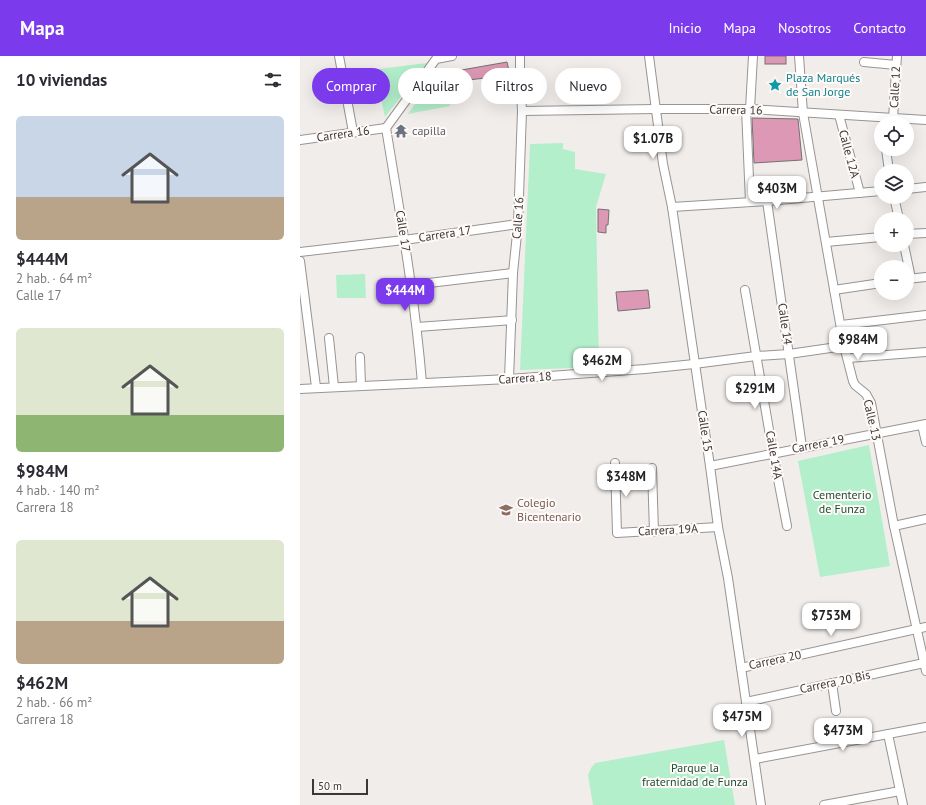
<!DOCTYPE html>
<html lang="es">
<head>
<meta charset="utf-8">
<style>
	body { margin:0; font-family:"PT Sans",sans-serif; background:#f7f7f7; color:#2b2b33; height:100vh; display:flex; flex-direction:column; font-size:15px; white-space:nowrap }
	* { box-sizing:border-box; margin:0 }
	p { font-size:13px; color:#7c7c81 }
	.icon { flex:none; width:22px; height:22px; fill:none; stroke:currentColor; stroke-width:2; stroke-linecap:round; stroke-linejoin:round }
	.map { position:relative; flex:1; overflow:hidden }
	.sheet { display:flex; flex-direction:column; background:#fff; width:300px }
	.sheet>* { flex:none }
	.banner { position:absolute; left:12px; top:12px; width:380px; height:36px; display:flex; gap:8px }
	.controls { position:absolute; left:574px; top:60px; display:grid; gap:8px }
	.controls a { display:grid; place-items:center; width:40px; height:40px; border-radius:50%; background:#fff; box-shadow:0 4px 16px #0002; font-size:20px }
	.scale { position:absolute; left:12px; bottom:10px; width:56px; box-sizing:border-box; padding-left:4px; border:2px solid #3a3938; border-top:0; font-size:11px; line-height:14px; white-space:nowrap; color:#3a3938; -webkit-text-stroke:3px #fffaf8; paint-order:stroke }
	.price { position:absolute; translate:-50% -34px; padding:0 9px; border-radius:8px; background:#fff; color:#222; font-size:13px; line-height:26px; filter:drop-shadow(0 1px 2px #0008) }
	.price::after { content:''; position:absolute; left:50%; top:24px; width:12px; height:9px; margin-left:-6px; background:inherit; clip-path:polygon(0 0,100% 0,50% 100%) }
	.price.on { background:#7c3aed; color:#fff }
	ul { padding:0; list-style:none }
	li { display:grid; align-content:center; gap:8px; height:212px; padding:0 16px }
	li span { display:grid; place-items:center; height:124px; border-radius:6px; color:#555 }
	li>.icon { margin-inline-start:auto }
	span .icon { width:72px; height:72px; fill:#fffc; stroke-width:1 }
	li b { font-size:17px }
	h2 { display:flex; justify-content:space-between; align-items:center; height:48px; padding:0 16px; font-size:17px }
	.chip { padding:0 14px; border-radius:18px; background:#fff; box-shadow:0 4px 16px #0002; font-size:14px; line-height:36px }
	.chip.on { background:#7c3aed; color:#fff }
	header { display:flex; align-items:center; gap:24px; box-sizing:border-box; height:56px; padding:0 20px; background:#7c3aed; color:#fff }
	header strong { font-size:19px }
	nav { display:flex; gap:22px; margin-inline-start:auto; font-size:14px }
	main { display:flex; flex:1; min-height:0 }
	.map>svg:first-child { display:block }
	.green { fill:#b3efcb }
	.building { fill:#dc98b4; stroke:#757172 }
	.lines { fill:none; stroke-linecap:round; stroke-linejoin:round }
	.minor-casing { stroke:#989492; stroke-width:10 }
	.minor { stroke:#fff; stroke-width:8 }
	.labels { text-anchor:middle; stroke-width:4; stroke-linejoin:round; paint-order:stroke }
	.culture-label { font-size:12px; fill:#0d838f; stroke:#fffaf8; text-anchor:start }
	.street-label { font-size:12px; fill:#3a3938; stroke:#fffaf8 }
	.worship-label { font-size:12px; fill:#5b616d; stroke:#fffaf8; text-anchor:start }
	.park-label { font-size:12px; fill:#1a4e34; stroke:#fffaf8 }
	.education-label { font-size:12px; fill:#785e54; stroke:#fffaf8; text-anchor:start }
</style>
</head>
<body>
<header>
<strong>Mapa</strong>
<nav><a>Inicio</a><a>Mapa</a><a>Nosotros</a><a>Contacto</a></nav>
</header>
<main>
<section class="sheet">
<h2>10 viviendas<svg class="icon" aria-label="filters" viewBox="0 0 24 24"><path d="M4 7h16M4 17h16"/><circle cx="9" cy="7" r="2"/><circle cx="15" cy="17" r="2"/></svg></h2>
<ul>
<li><span style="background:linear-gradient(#c9d6e8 65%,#b9a48a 0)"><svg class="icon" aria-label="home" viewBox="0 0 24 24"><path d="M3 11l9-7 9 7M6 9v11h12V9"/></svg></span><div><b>$444M</b><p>2 hab. · 64 m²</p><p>Calle 17</p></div></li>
<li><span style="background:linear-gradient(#dfe7d0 70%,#8fb573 0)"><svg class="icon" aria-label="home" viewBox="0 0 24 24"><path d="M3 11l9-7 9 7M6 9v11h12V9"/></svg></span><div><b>$984M</b><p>4 hab. · 140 m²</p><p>Carrera 18</p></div></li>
<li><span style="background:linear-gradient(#dfe7d0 65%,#b9a48a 0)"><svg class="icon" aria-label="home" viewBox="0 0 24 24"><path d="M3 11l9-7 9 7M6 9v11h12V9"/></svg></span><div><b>$462M</b><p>2 hab. · 66 m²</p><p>Carrera 18</p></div></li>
</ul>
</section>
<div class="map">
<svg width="626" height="749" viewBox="0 0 626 749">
	<rect width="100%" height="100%" fill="#f1edeb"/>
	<!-- green -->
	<g class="green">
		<path d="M127,7L85,61L81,42H60L54,16Z"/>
		<path d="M140,12H145L150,50L108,58Z"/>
		<path d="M263,87V93L275,96V113L306,118L296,151L299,311L220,314L230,88Z"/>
		<path d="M65,218L66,242H37L36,219Z"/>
		<path d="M569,389L590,510L520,521L498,405Z"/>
		<path d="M424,684L435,749H293L288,719L291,712L295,707Z"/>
	</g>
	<!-- building -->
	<g class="building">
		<rect x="465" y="0" width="21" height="8"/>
		<path d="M207,6L210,19L152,26L150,16Z"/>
		<path d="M452,62L498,63L502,104L454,107Z"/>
		<path d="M298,153L309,154L308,169H306V177L298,176Z"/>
		<path d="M348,234L350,252L318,255L316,236Z"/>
	</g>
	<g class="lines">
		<!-- minor casing -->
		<g class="minor-casing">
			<g id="minor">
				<path d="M39,0L53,76"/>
				<path d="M349,0L363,108L372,151L410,410L418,471L428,522L461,749"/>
				<path d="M499,0L503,57L544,290L553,325L555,329L566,338L571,347L594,470L626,615"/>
				<path d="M564,6L596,9"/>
				<path d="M446,53L450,146"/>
				<path d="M450,53L453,0"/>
				<path d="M222,55L356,53H450L626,64"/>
				<path d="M539,59L560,137"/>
				<path d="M593,63L597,0"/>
				<path d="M86,72C100,157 115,241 122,327"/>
				<path d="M86,72L136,3L152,0"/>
				<path d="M0,84L86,72"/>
				<path d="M586,93L589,115"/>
				<path d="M607,133L626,131"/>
				<path d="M594,141L599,163"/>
				<path d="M467,145L502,391"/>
				<path d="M372,151L467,145L581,135"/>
				<path d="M607,178L626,177"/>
				<path d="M526,186L581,181"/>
				<path d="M604,189L611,222"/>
				<path d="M0,196L104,184L218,168"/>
				<path d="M0,205L16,331"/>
				<path d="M607,223L626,221"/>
				<path d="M112,229L213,217"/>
				<path d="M445,234L473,397L487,470"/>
				<path d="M534,234L581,227"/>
				<path d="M541,269L626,259"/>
				<path d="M117,271L212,264"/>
				<path d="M29,282L34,331"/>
				<path d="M60,301L61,330"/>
				<path d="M548,302L626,296"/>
				<path d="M209,323L213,217L218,168L222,55L220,16V0"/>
				<path d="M0,333L209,323L345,313L394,308L456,300L489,298L544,290"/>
				<path d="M622,369L626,386"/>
				<path d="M315,407L317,477L418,471"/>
				<path d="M410,410L626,368"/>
				<path d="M352,412L354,476"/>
				<path d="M594,470L626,463"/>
				<path d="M441,612L626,571"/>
				<path d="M532,627L536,655"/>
				<path d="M446,646L624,607"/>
				<path d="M588,678L603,749"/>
				<path d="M455,703L626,671"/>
				<path d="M524,749L600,735"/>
			</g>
		</g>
		<!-- minor -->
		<use href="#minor" class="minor"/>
	</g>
	<!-- icons -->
	<defs>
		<g id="sight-bare" transform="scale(1.08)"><path d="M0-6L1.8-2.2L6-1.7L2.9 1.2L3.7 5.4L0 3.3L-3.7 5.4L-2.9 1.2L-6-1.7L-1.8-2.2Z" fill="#0f9aa8" stroke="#fffaf8" stroke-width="2.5" paint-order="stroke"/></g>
		<g id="temple-bare" transform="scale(1.08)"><path d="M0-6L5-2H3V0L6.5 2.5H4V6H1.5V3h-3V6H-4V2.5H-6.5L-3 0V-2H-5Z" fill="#6b7280" stroke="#fffaf8" stroke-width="2.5" paint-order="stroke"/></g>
		<g id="school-bare" transform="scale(1.08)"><path d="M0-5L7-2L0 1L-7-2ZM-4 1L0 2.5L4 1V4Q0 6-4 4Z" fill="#8d6e63" stroke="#fffaf8" stroke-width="2.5" paint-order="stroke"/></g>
	</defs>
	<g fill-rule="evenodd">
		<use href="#sight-bare" x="475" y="29"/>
		<use href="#temple-bare" x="101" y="75"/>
		<use href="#school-bare" x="206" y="454"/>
	</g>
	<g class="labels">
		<!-- culture labels -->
		<g class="culture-label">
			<text x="486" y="26">Plaza Marqués<tspan x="486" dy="14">de San Jorge</tspan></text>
		</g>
		<!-- street labels -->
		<g class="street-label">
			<text transform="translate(595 31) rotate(-87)" y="4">Calle 12</text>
			<text transform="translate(436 54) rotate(1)" y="4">Carrera 16</text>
			<text transform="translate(43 78) rotate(-8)" y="4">Carrera 16</text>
			<text transform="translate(549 98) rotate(75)" y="4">Calle 12A</text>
			<text transform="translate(218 162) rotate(-86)" y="4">Calle 16</text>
			<text transform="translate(103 175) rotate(81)" y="4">Calle 17</text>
			<text transform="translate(145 178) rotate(-9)" y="4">Carrera 17</text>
			<text transform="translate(485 268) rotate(82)" y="4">Calle 14</text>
			<text transform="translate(225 322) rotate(-4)" y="4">Carrera 18</text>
			<text transform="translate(572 364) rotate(77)" y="4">Calle 13</text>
			<text transform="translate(405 375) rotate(81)" y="4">Calle 15</text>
			<text transform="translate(518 388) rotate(-11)" y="4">Carrera 19</text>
			<text transform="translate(474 399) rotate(80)" y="4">Calle 14A</text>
			<text transform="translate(368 474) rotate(-3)" y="4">Carrera 19A</text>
			<text transform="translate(475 604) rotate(-12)" y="4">Carrera 20</text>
			<text transform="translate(535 626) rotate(-12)" y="4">Carrera 20 Bis</text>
		</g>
		<!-- worship labels -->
		<g class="worship-label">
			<text x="112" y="79">capilla</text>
		</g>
		<!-- park labels -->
		<g class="park-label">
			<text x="542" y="443">Cementerio<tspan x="542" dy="14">de Funza</tspan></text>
			<text x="395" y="716">Parque la<tspan x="395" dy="14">fraternidad de Funza</tspan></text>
		</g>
		<!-- education labels -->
		<g class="education-label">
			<text x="217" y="451">Colegio<tspan x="217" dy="14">Bicentenario</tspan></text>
		</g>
	</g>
</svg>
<div class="controls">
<a><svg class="icon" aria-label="locate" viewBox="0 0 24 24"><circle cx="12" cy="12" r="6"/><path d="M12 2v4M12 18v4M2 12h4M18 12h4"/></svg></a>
<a><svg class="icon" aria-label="layers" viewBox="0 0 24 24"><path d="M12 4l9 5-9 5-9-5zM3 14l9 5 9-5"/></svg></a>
<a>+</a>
<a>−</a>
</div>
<div class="scale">50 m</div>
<b class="price" style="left:353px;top:104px">$1.07B</b>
<b class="price" style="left:477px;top:154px">$403M</b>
<b class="price on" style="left:105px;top:256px">$444M</b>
<b class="price" style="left:558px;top:305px">$984M</b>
<b class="price" style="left:302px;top:326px">$462M</b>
<b class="price" style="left:455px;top:354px">$291M</b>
<b class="price" style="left:326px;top:442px">$348M</b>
<b class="price" style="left:531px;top:581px">$753M</b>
<b class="price" style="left:442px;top:682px">$475M</b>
<b class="price" style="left:543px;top:696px">$473M</b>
<div class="banner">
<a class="chip on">Comprar</a>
<a class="chip">Alquilar</a>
<a class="chip">Filtros</a>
<a class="chip">Nuevo</a>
</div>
</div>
</main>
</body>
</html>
